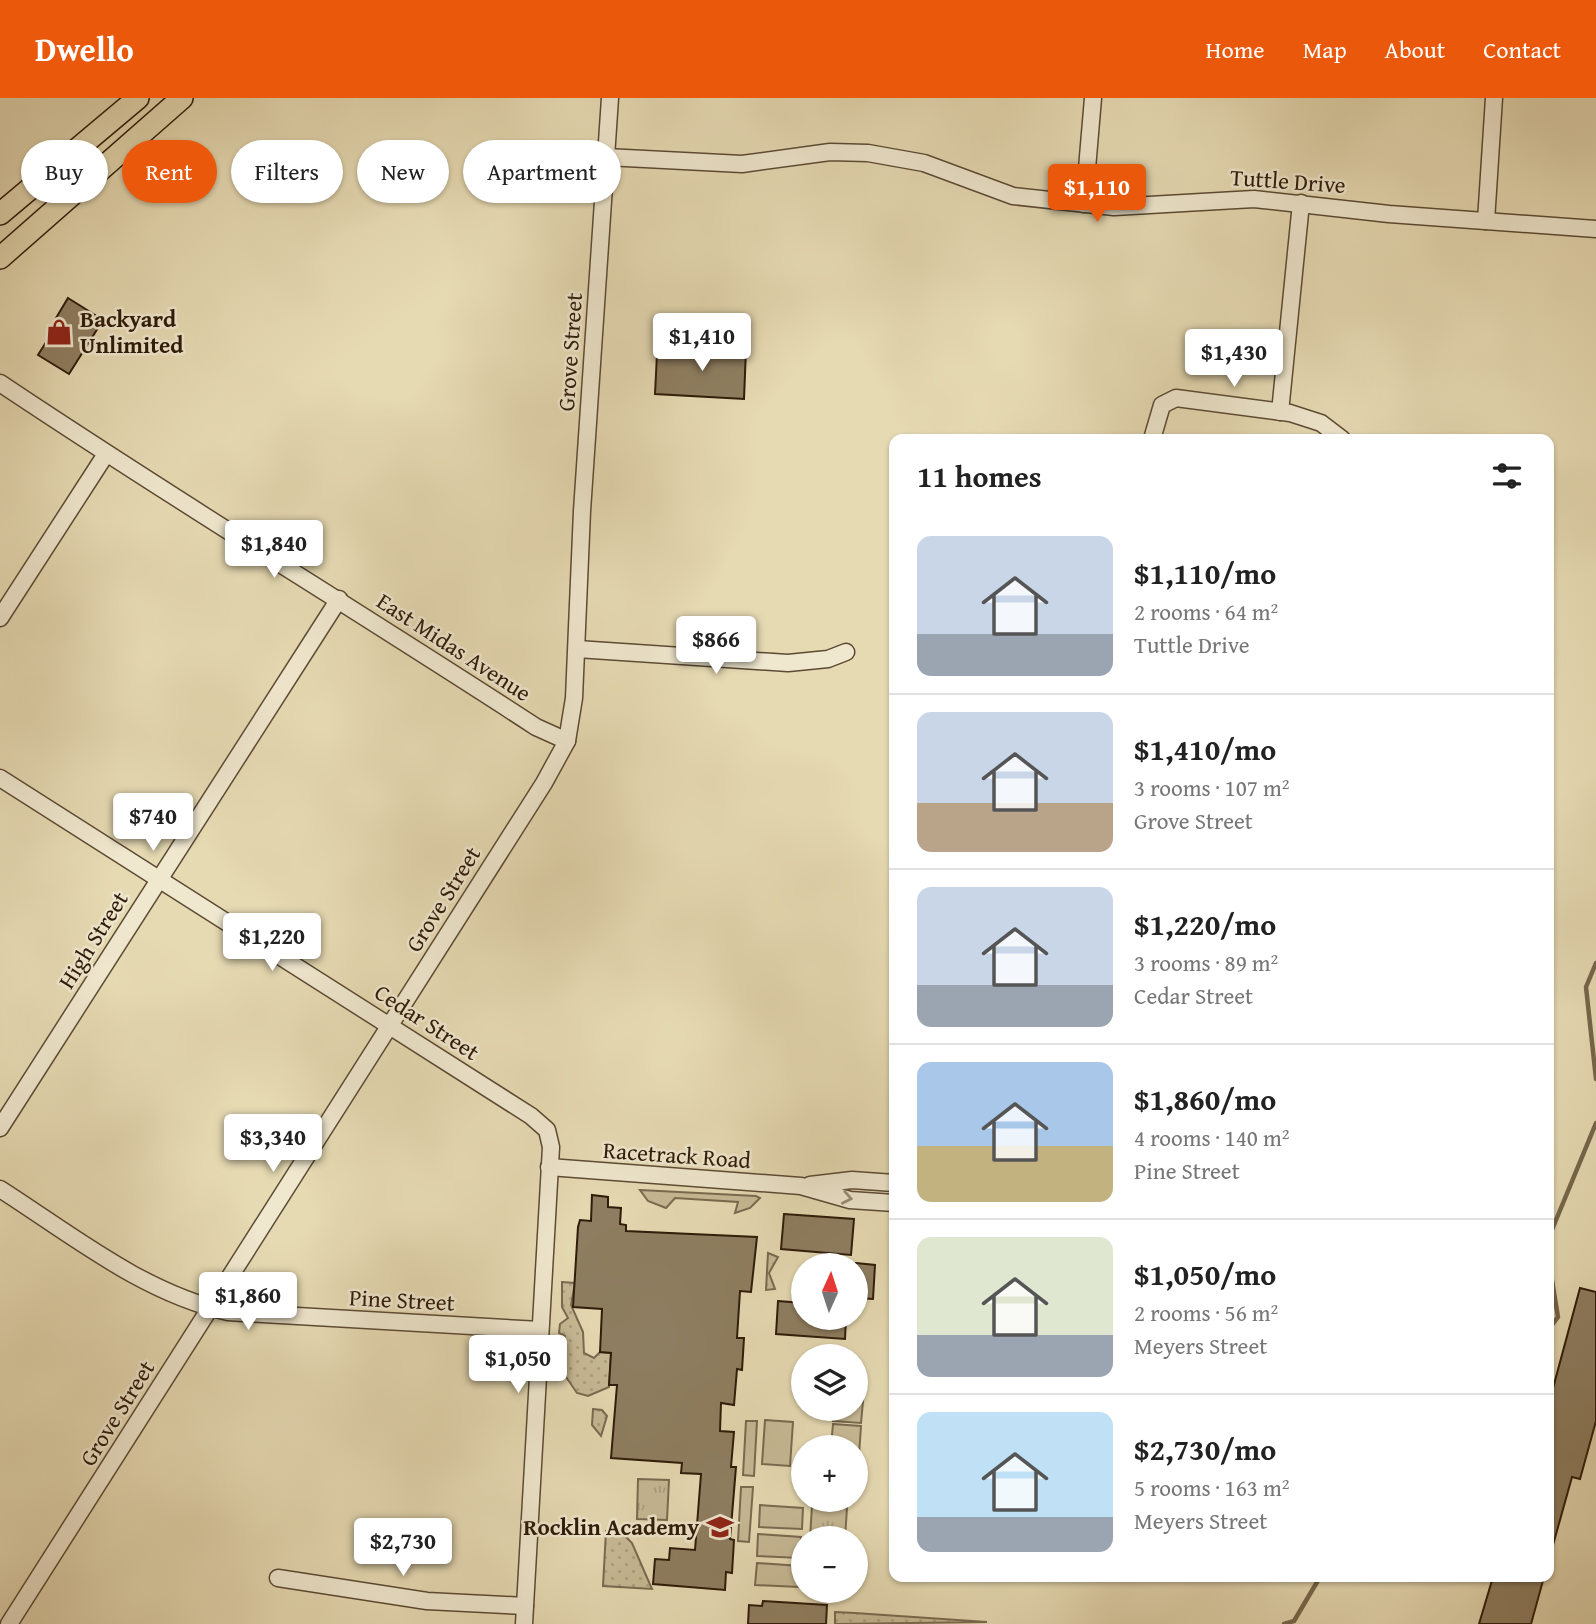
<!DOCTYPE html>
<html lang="en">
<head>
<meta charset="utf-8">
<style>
	body { margin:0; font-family:"Gentium Book Plus",serif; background:#f2f2f2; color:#222; height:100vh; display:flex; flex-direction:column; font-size:26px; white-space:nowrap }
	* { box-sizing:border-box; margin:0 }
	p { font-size:23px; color:#767676 }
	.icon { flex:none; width:38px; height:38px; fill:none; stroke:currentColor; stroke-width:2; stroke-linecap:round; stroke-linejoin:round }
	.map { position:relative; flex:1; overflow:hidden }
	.details { position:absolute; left:889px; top:336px; width:665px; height:1148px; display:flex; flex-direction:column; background:#fff; border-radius:14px; box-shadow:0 2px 5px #0004 }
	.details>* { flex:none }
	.top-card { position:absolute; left:21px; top:42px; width:665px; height:63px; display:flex; gap:14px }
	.needle { width:46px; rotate:3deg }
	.tools { position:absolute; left:791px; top:1155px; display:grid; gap:14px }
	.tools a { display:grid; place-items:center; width:77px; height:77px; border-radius:50%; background:#fff; box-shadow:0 2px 5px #0004; font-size:35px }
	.price { position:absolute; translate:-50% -60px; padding:0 16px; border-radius:7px; background:#fff; color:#222; font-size:23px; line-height:46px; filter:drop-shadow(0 2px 4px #0008) }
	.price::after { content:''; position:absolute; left:50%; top:42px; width:21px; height:16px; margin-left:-10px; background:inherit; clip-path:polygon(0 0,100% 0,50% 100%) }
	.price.selected { background:#ea580c; color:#fff }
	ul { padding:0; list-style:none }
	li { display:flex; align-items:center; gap:21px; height:175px; padding:0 28px }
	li+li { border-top:2px solid #e0e0e0 }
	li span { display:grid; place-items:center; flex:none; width:196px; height:140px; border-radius:14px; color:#555 }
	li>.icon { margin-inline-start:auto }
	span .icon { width:84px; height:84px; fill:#fffc; stroke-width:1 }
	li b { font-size:30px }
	h2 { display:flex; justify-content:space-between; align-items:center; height:84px; padding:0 28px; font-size:30px }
	.pill { padding:0 24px; border-radius:32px; background:#fff; box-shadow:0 2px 5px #0004; font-size:24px; line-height:63px }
	.pill.selected { background:#ea580c; color:#fff }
	header { display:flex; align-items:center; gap:42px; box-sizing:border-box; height:98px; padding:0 35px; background:#ea580c; color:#fff }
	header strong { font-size:33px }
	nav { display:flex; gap:38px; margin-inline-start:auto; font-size:24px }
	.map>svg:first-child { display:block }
	.grass { fill:url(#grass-dots); stroke:#7a6a50; stroke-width:2 }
	.park { fill:url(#park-tufts); stroke:#7a6a50; stroke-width:2 }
	.garden { fill:#c7ba96; stroke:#7a6a50; stroke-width:2 }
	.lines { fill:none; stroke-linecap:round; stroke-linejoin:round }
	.stream { stroke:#77674c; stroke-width:4.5 }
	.building { fill:#8e7e61; stroke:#2e1b09; stroke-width:2 }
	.minor-casing { stroke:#5c4b34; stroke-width:19 }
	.major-casing { stroke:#2e1b09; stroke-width:24 }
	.minor { stroke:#efe7ce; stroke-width:16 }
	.major { stroke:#e6dab3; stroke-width:21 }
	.oneway { stroke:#988b75 }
	.labels { text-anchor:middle; stroke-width:5; stroke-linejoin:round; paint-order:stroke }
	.street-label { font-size:23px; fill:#2e1b09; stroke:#efe7ce }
	.poi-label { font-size:23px; font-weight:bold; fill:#2e1b09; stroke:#efe7ce; text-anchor:start }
</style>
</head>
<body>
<header>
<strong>Dwello</strong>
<nav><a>Home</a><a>Map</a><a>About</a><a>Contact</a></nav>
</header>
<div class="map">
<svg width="1596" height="1526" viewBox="0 0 1596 1526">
	<defs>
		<pattern id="grass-dots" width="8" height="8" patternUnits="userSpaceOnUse" patternTransform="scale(1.75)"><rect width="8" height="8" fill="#c7ba96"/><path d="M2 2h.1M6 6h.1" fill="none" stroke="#ab9f80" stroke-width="1.8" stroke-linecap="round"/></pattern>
		<pattern id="park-tufts" width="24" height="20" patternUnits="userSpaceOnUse" patternTransform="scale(1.75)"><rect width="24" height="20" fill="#c7ba96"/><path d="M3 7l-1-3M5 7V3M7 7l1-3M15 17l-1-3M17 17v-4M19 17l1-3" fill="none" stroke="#ab9f80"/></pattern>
	</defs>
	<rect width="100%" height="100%" fill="#e6dab3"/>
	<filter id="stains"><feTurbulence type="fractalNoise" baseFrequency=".00286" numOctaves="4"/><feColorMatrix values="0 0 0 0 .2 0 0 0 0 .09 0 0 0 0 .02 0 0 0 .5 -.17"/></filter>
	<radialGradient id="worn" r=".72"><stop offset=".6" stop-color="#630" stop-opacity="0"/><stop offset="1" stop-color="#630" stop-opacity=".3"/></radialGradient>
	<!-- grass -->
	<g class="grass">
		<path d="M768,1155L778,1159L769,1175L775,1191L766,1192Z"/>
		<path d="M562,1184L575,1185L571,1207L583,1234L584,1255L594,1260L600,1254L611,1255L609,1289L588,1298L577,1295L564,1276L557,1273L558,1260H562L565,1238L559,1235L560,1226L568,1220L562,1209Z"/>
		<path d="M593,1311L602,1312L607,1318L601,1338L592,1327Z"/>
		<path d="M606,1433L625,1438L632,1445L652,1491L603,1488Z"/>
		<path d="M835,1514L855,1515L987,1524L835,1526Z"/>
	</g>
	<!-- park -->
	<g class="park">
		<path d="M638,1381L669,1382L667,1422L637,1421Z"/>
		<path d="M812,1408L847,1410L845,1440H810Z"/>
	</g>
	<!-- garden -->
	<g class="garden">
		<path d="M640,1092L756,1098L760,1100L750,1110L735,1115L738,1104L675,1100L666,1110L648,1103Z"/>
		<path d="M856,1281L865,1282L861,1325L833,1323L834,1311H856Z"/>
		<path d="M765,1322L793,1324L790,1368L762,1366Z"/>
		<path d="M746,1323H757L754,1378L743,1377Z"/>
		<path d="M833,1326L861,1328L858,1372L856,1349H831Z"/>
		<path d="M741,1389H753L749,1444L738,1443Z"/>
		<path d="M760,1407L803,1410L802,1431L759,1429Z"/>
		<path d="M758,1436L801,1439L800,1460L757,1458Z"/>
		<path d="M757,1465L800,1468L799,1489L755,1487Z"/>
	</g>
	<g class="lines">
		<!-- stream -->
		<g class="stream">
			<path d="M1596,865L1586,889L1596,981"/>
			<path d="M1549,1139L1596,1025"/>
			<path d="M1549,1164L1558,1219L1549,1231"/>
			<path d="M1284,1526L1294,1523L1320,1479"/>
		</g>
	</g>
	<!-- building -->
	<g class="building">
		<path d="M68,200L103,222L69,276L38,257L57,227L53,225Z"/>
		<path d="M680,247L746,251L744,301L655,296L657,256L680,257Z"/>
		<path d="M592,1097L608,1099V1109L621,1110L620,1126L626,1127V1133L757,1139L751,1194L740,1193L737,1240H744L742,1272L737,1271L734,1307L721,1305L720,1333L734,1334L731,1369H736L730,1441L734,1442L732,1475L726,1474L725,1492L653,1486L655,1461L669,1462L670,1450L695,1452L701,1376L681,1375L682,1365L611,1360L617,1287H609L611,1255L600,1254L602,1211L573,1209L578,1129L580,1122L591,1123Z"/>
		<path d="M784,1116L854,1121L851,1157L781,1151Z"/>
		<path d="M856,1165L875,1167L873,1201L856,1200Z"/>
		<path d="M1580,1190L1596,1194V1323L1580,1381L1572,1379L1553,1447H1549V1305Z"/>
		<path d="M778,1203L803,1205V1220H846L845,1241L776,1236Z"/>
		<path d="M1493,1479H1544L1531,1526H1479Z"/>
		<path d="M763,1503L827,1507L826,1526H748L749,1507L762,1508Z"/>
	</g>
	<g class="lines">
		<!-- minor casing -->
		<g class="minor-casing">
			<g id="minor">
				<path d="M606,59L742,66L830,54L868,55L924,65L1013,98L1114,109L1254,101L1389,116L1596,131"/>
				<path d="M1084,106L1093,0"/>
				<path d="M1486,123L1494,0"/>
				<path d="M0,285C176,403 358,513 536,629L567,643"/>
				<path d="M1280,314L1301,105"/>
				<path d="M1152,341L1162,307L1176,300L1290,315L1321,325L1342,341"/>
				<path d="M0,520L106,356"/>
				<path d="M577,551L788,565L828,561L846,554"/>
				<path d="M0,680L531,1018L547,1032L551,1049L524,1526"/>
				<path d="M0,1030L339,501"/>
				<path d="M549,1069L801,1088L850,1102L894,1105"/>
				<path d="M810,1087L852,1082L894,1085"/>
				<path d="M0,1091C72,1137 143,1195 228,1214L540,1232"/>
				<path d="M278,1480L427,1503L525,1508"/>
				<path d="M9,1526L544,685L567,643L574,600L582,413L610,0"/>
			</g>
		</g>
		<!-- major casing -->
		<g class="major-casing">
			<g id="major">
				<path d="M0,116L138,0"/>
				<path d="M0,160L182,0"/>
			</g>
		</g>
		<!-- minor -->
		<use href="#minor" class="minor"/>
		<!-- major -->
		<use href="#major" class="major"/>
	</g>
	<!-- one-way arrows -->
	<defs><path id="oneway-chevron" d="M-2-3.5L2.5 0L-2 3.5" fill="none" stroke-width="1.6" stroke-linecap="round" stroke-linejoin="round" transform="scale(1.75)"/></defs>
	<use class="oneway" href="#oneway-chevron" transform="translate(847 1100) rotate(11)"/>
	<!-- icons -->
	<defs>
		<g id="shop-bare" transform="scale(2.1)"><path d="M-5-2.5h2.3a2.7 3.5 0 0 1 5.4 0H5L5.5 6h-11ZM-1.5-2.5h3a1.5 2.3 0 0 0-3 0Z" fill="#8f2418" stroke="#efe7ce" stroke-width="2.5" paint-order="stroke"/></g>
		<g id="school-bare" transform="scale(2.1)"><path d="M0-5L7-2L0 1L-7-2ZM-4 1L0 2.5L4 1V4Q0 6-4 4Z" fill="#8f2418" stroke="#efe7ce" stroke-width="2.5" paint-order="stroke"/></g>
	</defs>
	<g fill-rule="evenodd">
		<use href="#shop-bare" x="59" y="234"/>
		<use href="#school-bare" x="720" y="1429"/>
	</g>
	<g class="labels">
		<!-- street labels -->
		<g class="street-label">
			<text transform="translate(1288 83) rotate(4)" y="8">Tuttle Drive</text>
			<text transform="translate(570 254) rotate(-86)" y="8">Grove Street</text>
			<text transform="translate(454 549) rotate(33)" y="8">East Midas Avenue</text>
			<text transform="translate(443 801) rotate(-58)" y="8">Grove Street</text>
			<text transform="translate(93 842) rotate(-58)" y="8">High Street</text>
			<text transform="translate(427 924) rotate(33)" y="8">Cedar Street</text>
			<text transform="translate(677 1057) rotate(4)" y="8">Racetrack Road</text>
			<text transform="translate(402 1202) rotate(3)" y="8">Pine Street</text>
			<text transform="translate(117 1315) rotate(-58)" y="8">Grove Street</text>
		</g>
		<!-- poi labels -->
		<g class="poi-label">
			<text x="80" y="229">Backyard<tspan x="80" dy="26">Unlimited</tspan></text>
			<text x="699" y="1437" text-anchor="end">Rocklin Academy</text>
		</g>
	</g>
	<rect width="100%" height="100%" filter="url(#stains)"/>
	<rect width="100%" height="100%" fill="url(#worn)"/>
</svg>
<div class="tools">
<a><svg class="needle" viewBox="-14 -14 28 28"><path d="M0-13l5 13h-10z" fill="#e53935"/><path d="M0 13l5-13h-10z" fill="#767676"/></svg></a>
<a><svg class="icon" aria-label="layers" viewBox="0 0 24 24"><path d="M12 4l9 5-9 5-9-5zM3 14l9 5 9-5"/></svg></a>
<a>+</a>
<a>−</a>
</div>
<b class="price selected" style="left:1097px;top:126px">$1,110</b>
<b class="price" style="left:702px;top:275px">$1,410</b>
<b class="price" style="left:1234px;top:291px">$1,430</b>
<b class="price" style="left:274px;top:482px">$1,840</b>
<b class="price" style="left:716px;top:578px">$866</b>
<b class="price" style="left:153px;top:755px">$740</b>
<b class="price" style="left:272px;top:875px">$1,220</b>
<b class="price" style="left:273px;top:1076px">$3,340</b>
<b class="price" style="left:248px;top:1234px">$1,860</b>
<b class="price" style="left:518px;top:1297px">$1,050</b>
<b class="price" style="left:403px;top:1480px">$2,730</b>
<div class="top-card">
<a class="pill">Buy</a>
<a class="pill selected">Rent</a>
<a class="pill">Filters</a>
<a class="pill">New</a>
<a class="pill">Apartment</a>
</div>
<section class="details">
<h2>11 homes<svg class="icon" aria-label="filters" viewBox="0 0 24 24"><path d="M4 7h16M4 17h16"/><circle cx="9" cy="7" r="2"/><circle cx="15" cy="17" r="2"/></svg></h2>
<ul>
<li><span style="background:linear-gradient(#c9d6e8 70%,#9aa5b1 0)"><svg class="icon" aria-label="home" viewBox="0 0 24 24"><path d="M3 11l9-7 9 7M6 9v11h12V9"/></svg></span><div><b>$1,110/mo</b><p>2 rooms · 64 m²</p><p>Tuttle Drive</p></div></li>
<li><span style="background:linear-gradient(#c9d6e8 65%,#b9a48a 0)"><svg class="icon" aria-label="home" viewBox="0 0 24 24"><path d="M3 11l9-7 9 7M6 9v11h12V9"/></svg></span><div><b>$1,410/mo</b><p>3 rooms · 107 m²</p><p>Grove Street</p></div></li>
<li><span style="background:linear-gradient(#c9d6e8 70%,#9aa5b1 0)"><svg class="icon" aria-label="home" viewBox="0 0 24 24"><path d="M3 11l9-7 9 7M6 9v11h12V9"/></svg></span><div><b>$1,220/mo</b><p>3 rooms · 89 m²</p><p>Cedar Street</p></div></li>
<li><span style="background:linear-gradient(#a9c7e8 60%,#c2b280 0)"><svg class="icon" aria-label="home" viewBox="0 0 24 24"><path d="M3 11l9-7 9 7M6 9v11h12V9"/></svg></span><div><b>$1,860/mo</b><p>4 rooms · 140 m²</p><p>Pine Street</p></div></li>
<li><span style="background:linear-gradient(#dfe7d0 70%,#9aa5b1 0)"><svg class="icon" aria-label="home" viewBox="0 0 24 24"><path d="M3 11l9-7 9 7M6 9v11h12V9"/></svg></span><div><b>$1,050/mo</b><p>2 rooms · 56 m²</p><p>Meyers Street</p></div></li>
<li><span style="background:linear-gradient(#bfe0f5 75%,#9aa5b1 0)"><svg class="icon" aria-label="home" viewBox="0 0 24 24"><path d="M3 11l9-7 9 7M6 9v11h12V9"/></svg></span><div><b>$2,730/mo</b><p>5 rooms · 163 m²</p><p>Meyers Street</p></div></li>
</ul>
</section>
</div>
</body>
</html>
